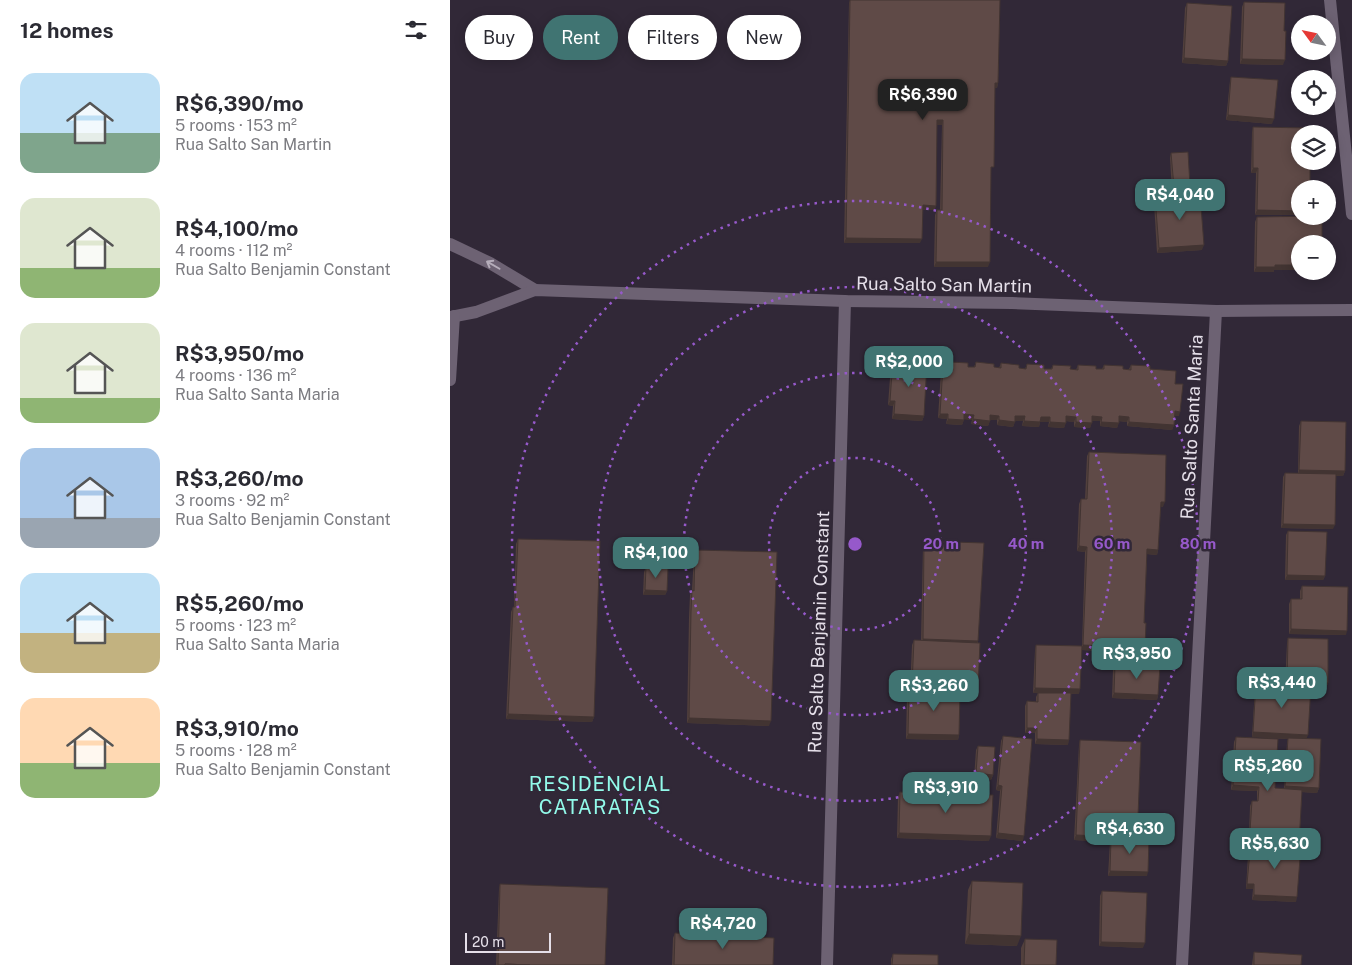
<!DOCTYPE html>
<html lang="en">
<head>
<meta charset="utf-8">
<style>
	body { margin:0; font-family:"Public Sans",sans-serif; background:#f7f7f7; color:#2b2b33; height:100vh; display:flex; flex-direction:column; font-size:19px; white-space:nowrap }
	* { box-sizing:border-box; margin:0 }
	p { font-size:16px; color:#7c7c81 }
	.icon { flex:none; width:28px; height:28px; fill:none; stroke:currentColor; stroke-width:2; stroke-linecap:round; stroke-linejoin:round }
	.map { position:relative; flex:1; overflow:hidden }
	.sheet { display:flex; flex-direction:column; background:#fff; width:450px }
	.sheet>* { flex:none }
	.hud { position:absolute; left:15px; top:15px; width:475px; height:45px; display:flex; gap:10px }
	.needle { width:32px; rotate:303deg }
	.fabs { position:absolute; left:841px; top:15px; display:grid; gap:10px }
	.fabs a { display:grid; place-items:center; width:45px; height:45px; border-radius:50%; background:#fff; box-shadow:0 2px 12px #0003; font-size:25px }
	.scale { position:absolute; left:15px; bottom:12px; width:86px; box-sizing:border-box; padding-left:5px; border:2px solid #e5dfe9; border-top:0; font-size:14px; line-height:18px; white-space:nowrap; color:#e5dfe9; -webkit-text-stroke:4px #312837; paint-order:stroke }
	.price { position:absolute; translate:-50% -42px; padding:0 11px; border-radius:10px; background:#407472; color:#fff; font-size:16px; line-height:32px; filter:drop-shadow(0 1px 2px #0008) }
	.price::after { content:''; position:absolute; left:50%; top:30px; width:15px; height:11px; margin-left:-8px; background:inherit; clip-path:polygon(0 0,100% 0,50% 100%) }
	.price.on { background:#222; color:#fff }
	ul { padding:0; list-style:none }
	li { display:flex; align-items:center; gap:15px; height:125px; padding:0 20px }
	li span { display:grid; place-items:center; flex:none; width:140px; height:100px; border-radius:15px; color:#555 }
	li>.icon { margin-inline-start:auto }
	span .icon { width:60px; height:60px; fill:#fffc; stroke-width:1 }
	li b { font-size:21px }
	h2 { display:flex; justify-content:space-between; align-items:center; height:60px; padding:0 20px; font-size:21px }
	.pill { padding:0 18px; border-radius:22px; background:#fff; box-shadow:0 2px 12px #0003; font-size:18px; line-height:45px }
	.pill.on { background:#407472; color:#fff }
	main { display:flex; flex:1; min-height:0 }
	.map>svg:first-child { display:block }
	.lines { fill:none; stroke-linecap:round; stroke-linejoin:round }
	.minor { stroke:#6d6273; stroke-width:12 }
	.wall { fill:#52403d }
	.shaded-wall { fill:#423432 }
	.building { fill:#5f4a47; stroke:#423432 }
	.oneway { stroke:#b5adba }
	.ring { fill:none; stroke:#9659ca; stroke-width:2.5; stroke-dasharray:2.5 5 }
	.labels { text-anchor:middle; stroke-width:5; stroke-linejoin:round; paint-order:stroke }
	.street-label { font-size:18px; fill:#e5dfe9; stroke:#312837 }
	.quarter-label { font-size:20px; letter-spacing:1px; fill:#92faea; stroke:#312837 }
	.centre { fill:#9659ca; stroke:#312837; stroke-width:2.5 }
	.ring-label { font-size:15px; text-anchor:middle; font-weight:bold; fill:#9659ca; stroke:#312837; stroke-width:5; stroke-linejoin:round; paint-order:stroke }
</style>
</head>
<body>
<main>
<section class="sheet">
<h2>12 homes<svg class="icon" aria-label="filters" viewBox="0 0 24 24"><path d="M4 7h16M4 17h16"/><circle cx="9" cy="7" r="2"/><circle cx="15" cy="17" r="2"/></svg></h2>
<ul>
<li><span style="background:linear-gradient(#bfe0f5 60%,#7fa58c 0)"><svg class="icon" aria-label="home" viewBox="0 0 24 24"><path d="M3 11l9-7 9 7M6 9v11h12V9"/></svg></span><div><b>R$6,390/mo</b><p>5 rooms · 153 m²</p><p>Rua Salto San Martin</p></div></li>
<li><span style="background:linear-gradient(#dfe7d0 70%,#8fb573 0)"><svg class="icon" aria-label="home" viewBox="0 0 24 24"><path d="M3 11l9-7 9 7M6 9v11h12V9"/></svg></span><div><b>R$4,100/mo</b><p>4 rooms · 112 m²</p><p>Rua Salto Benjamin Constant</p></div></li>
<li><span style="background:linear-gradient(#dfe7d0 75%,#8fb573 0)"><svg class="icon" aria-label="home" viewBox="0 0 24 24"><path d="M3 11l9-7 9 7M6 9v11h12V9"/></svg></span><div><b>R$3,950/mo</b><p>4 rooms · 136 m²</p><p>Rua Salto Santa Maria</p></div></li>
<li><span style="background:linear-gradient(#a9c7e8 70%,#9aa5b1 0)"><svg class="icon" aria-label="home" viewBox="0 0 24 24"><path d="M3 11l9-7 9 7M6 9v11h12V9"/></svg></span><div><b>R$3,260/mo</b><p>3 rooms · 92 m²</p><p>Rua Salto Benjamin Constant</p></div></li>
<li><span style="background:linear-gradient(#bfe0f5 60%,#c2b280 0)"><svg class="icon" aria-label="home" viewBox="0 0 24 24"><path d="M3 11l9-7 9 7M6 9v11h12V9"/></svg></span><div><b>R$5,260/mo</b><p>5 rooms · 123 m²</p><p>Rua Salto Santa Maria</p></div></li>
<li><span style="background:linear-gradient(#ffd9b3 65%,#8fb573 0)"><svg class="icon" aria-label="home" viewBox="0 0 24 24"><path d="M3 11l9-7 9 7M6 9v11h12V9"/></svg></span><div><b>R$3,910/mo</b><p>5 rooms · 128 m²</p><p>Rua Salto Benjamin Constant</p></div></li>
</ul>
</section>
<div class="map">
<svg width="902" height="965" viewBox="0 0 902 965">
	<rect width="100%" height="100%" fill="#312837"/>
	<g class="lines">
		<!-- minor -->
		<g class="minor">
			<path d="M880,0L902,214"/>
			<path d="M0,244L40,263L85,290"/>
			<path d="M0,317L26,312L85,290L395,301L562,303L766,311L902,310"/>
			<path d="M0,380L4,316"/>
			<path d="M377,965L395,301"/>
			<path d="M732,965L766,311"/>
		</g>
	</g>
	<!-- wall -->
	<g class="wall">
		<path d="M400,0H550L548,83L547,88H545L541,171L538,267H484L485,215L487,210H490L492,125H487L486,206L484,210H472L470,243H394L399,3Z"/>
		<path d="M794,2L833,65L790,64L792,7Z"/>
		<path d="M737,3L778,61L776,66L732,63L735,8Z"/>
		<path d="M781,77L822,124L776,120L780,81Z"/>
		<path d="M803,127L850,134L805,215L806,173H801L802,132Z"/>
		<path d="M721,153L740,186L738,191L722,192L720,158Z"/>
		<path d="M705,197L752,250L707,253L704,202Z"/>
		<path d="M807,217L850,244V270H824V272H804L805,222Z"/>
		<path d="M448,360L474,416L472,421L442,419L443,406L438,405L440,378L442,373L446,374V365Z"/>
		<path d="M501,362L518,367H524L526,362L544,367L549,368L551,363L569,368L575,369L577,364L594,369H601L603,365L620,369L626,370L628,365L646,369H652L654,365L673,369H679L681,365L700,369L725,384L729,416H725L724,425L722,430L677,426V422L669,421L667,428L650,426V421H642L640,428L624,427V422L616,421L614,428L598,427L599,422H590L589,427L572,426L573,421H565L563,427L547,425V420H540L538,426L521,424L522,420L514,419L512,425L496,424L497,419L488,418L491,371L493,366H499Z"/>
		<path d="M851,421L895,471L893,476H886L883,529L831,528L833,477L835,473H848L849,426Z"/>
		<path d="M639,452L713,507H710L708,550L707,555L697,554L693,653L632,650L629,694H621L618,745L585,744V733H575V706L577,701L586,702V697L588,693H583L585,650L586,645L632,646L635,552L627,551L629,504L631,499H635L637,456Z"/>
		<path d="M838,531L875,576L873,580H835L836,535Z"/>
		<path d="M68,539L144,717L142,722L56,719L61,612L63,607H64L66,544Z"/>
		<path d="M474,541L528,642V688L526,693L510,692L509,735L508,740L456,739L457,694L459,690H460L462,645L464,640H471L473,546Z"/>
		<path d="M245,550L319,726L237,723L239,617L240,595L242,590L244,555Z"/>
		<path d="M196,567L217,591L215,595H193L194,572Z"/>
		<path d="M852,586L896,635L839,634V604L841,599H850V591Z"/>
		<path d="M838,638L878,683L876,688L861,687L856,739L869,788L867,793L852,792L846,902L802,900L803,889H796L798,855L800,851H805V847L806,836H799L800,806L802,801H807V791L781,790L784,742L786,737L825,788L834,789L837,743L838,739L802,737L805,688L806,683L835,685L837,643Z"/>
		<path d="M665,665L708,695L707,700L662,698L663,669Z"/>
		<path d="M553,736L573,841L546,838L550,791L546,790L551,741Z"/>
		<path d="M630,740L688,816L690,839L697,876H658L660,842L624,840L629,745Z"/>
		<path d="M528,746L543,775L541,780L524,778L526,750Z"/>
		<path d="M450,792L539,841L447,838L448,797Z"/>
		<path d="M522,881L567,946L515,944L518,890Z"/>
		<path d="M50,884L155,965H46L49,889Z"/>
		<path d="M652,891L693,948L649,946L650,896Z"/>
		<path d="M225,933L323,965H222L223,938Z"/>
		<path d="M575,939L606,965H571V948Z"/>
		<path d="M804,952L851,965H802L803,957Z"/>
		<path d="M443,954L488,965H441V959Z"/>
	</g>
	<!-- shaded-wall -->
	<g class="shaded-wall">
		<path d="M734,58L778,61L776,66L732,63Z"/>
		<path d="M792,59L835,60L833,65L790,64Z"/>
		<path d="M545,83H548L547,88H543Z"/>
		<path d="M778,115L824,119L822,124L776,120Z"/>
		<path d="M487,120H493L492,125H486Z"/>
		<path d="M803,168H808L806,173H801Z"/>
		<path d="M740,186L738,191L722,192L724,187Z"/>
		<path d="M473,205L486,206L484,210H471Z"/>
		<path d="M807,210L850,211V215H805Z"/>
		<path d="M396,238L472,239L470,243H394Z"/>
		<path d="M754,245L752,250L707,253L709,248Z"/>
		<path d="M486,262H540L538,267H484Z"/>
		<path d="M825,265H850V270H824V272H804L806,267Z"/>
		<path d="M440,401H445L443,406L438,405Z"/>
		<path d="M725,411L730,412L729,416H723Z"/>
		<path d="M444,414L474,416L472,421L442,419Z"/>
		<path d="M490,414H498L497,419L488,418Z"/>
		<path d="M514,414L524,415L522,420L512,419Z"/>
		<path d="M540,415L549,416L547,420H538Z"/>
		<path d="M565,416H575L573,421H563Z"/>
		<path d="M616,416L626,417L624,422L615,421Z"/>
		<path d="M642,416L652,417L650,421H640Z"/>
		<path d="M669,416L679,417L677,422L667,421Z"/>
		<path d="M591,417H600L599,422H589Z"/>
		<path d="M498,419L514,420L512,425L496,424Z"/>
		<path d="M523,419L540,421L538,426L521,424Z"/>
		<path d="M549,420L565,422L563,427L547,425Z"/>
		<path d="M574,421L590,422L589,427L572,426Z"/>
		<path d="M600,422L616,423L614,428L598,427Z"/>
		<path d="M626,422L642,423L640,428L624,427Z"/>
		<path d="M651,422L669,423L667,428L650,426Z"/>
		<path d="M679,422L724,425L722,430L677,426Z"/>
		<path d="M849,470L895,471L893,476L848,475Z"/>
		<path d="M711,502H715L713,507H709Z"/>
		<path d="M833,524L885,525L883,529L831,528Z"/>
		<path d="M629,546L637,547L635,552L627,551Z"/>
		<path d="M697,549L708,550L707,555L696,554Z"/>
		<path d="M837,575L875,576L873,580H835Z"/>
		<path d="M195,590L217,591L215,595H193Z"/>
		<path d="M841,629L897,631L896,635L839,634Z"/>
		<path d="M473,639L528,641L526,646L471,643Z"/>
		<path d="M633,645L695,648L693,653L631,650Z"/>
		<path d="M837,682L878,683L876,688L835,687Z"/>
		<path d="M462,685L528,688L526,693L460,690Z"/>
		<path d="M585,688L630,689L629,694L583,693Z"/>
		<path d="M664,693L708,695L707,700L662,698Z"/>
		<path d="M58,714L144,717L142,722L56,719Z"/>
		<path d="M239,718L321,721L319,726L237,723Z"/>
		<path d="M577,728H587L585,733H575Z"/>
		<path d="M803,732L858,735L856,740L802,737Z"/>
		<path d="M458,734L509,735L508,740L456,739Z"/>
		<path d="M587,739L619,740L618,745L585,744Z"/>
		<path d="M526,773L543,775L541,780L524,778Z"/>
		<path d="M548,785L552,786L550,791L546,790Z"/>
		<path d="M783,785L809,787L807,791L781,790Z"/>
		<path d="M835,786L869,788L867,793L834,791Z"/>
		<path d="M800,831H808L806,836H799Z"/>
		<path d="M449,833L541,836L539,841L447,838Z"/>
		<path d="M548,833L574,836L573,841L546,838Z"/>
		<path d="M626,835L691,838L689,843L661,839L660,842L624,840Z"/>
		<path d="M807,842L849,844L847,849L807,843L805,847Z"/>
		<path d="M660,871L698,872L697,876H658Z"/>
		<path d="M797,884H804L803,889H796Z"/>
		<path d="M804,895L847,897L846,902L802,900Z"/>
		<path d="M519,934L571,936L567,946L515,944Z"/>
		<path d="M651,942L695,943L693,948L649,946Z"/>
	</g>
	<!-- building -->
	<g class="building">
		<path d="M400,0H550L548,83H545L544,167H541L540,262H486L487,210H492L493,120H487L486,206L473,205L472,239L396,238Z"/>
		<path d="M794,2L835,3L834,31H836L835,60L792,59Z"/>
		<path d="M737,3L782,6L778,61L734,58Z"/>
		<path d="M781,77L828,80L824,119L778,115Z"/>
		<path d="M803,127L859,128L858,134H850V161H860V189H850V211L807,210L808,168H803Z"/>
		<path d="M738,152L740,186L724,187L721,153Z"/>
		<path d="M750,194L754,245L709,248L705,197Z"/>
		<path d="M872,216V244H850V265H825V267H806L807,217Z"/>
		<path d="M448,360L477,362L474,416L444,414L445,401H440L442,373L447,374Z"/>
		<path d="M501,362L518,363V367H525L526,362L544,364V367L551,368V363L569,365V368L576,369L577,364L594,365V369H602L603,365L621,366L620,369L628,370V365L646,366V369H654V365L673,366V369L681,370V365L700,366V369L726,371L725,384H733L730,412L725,411L724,425L679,422V417L669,416V423L651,422L652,417L642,416V423L626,422V417L616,416V423L600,422V417H591L590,422L574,421L575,416H565V422L549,420V416L540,415V421L523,419L524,415L514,414V420L498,419V414H490L493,366L500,367Z"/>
		<path d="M851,421L896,422L895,471L849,470Z"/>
		<path d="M639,452L716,455L715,502H711L708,550L697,549L694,623H696L695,648L633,645L637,547L629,546L631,499H637Z"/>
		<path d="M835,473L886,474L885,525L833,524Z"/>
		<path d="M838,531L877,532L875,576L837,575Z"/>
		<path d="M68,539L150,541L144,717L58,714L63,607H65Z"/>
		<path d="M474,541L534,543L528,641L473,639Z"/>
		<path d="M245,550L327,552L321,721L239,718L241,612L242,590L244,591Z"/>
		<path d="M196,567L218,568L217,591L195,590Z"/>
		<path d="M852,586L898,587L897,631L841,629V599H852Z"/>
		<path d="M838,638L878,639V683L837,682Z"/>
		<path d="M464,640L530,643L528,688L462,685Z"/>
		<path d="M586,645L632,646L630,689L585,688Z"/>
		<path d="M665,665L710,666L708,695L664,693Z"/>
		<path d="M806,683L861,686L858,735L803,732Z"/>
		<path d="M459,690L510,691L509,735L458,734Z"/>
		<path d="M588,693H621L619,740L587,739V728H577V701L588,702Z"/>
		<path d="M553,736L582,739L574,836L548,833L552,786L548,785Z"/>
		<path d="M786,737L828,739L825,788L852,790L849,844L807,842L808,831H800L802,801H808L809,787L783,785Z"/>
		<path d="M838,738L871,739L869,788L835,786Z"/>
		<path d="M630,740L691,742L688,816H692L691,838L626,835Z"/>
		<path d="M528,746L545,747L543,775L526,773Z"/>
		<path d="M450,792L543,795L541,836L449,833Z"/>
		<path d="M661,839H699L698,872L660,871Z"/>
		<path d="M807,843L851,846L847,897L804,895V884H797L800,851H806Z"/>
		<path d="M522,881L573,883L571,936L519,934Z"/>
		<path d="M50,884L158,888L155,965H80L55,964V965H48Z"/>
		<path d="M652,891L697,893L695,943L651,942Z"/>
		<path d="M225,933L324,938L323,965H224Z"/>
		<path d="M575,939L607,940L606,965H574Z"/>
		<path d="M804,952L852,955L851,965H804Z"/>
		<path d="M443,954L488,955V965H442Z"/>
		<path d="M55,964L80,965H55Z"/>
	</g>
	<!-- one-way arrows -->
	<defs><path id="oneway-shaft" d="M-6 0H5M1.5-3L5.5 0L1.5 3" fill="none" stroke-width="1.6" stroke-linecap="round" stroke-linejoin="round" transform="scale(1.25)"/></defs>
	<use class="oneway" href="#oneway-shaft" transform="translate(43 265) rotate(-150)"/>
	<!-- distance rings -->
	<g class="ring">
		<circle cx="405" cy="544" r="86"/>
		<circle cx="405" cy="544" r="171"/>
		<circle cx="405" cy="544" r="257"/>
		<circle cx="405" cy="544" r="343"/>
	</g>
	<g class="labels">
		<!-- street labels -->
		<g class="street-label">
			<text transform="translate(494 285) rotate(1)" y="6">Rua Salto San Martin</text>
			<text transform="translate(742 427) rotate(-87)" y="6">Rua Salto Santa Maria</text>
			<text transform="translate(369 632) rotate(-88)" y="6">Rua Salto Benjamin Constant</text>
		</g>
		<!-- quarter labels -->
		<g class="quarter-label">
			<text x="150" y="791">RESIDENCIAL<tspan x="150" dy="23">CATARATAS</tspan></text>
		</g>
	</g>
	<circle cx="405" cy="544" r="8" class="centre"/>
	<g class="ring-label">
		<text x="491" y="549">20 m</text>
		<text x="576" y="549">40 m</text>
		<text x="662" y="549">60 m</text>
		<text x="748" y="549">80 m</text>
	</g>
</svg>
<div class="fabs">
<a><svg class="needle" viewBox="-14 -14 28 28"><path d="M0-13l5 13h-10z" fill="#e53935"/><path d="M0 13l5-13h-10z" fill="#7c7c81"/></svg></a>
<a><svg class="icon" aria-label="locate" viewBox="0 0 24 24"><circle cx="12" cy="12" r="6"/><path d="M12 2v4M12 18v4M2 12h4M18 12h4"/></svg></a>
<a><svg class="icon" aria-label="layers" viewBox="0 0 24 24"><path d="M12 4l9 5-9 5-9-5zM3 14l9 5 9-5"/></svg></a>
<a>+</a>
<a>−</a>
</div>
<div class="scale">20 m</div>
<b class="price on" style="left:473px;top:121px">R$6,390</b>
<b class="price" style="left:730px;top:221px">R$4,040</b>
<b class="price" style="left:459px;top:388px">R$2,000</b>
<b class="price" style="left:206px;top:579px">R$4,100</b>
<b class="price" style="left:687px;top:680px">R$3,950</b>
<b class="price" style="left:832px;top:709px">R$3,440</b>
<b class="price" style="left:484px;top:712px">R$3,260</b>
<b class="price" style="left:818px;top:792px">R$5,260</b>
<b class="price" style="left:496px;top:814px">R$3,910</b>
<b class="price" style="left:680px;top:855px">R$4,630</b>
<b class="price" style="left:825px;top:870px">R$5,630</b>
<b class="price" style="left:273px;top:950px">R$4,720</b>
<div class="hud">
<a class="pill">Buy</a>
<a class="pill on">Rent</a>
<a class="pill">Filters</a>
<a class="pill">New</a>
</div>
</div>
</main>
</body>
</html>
